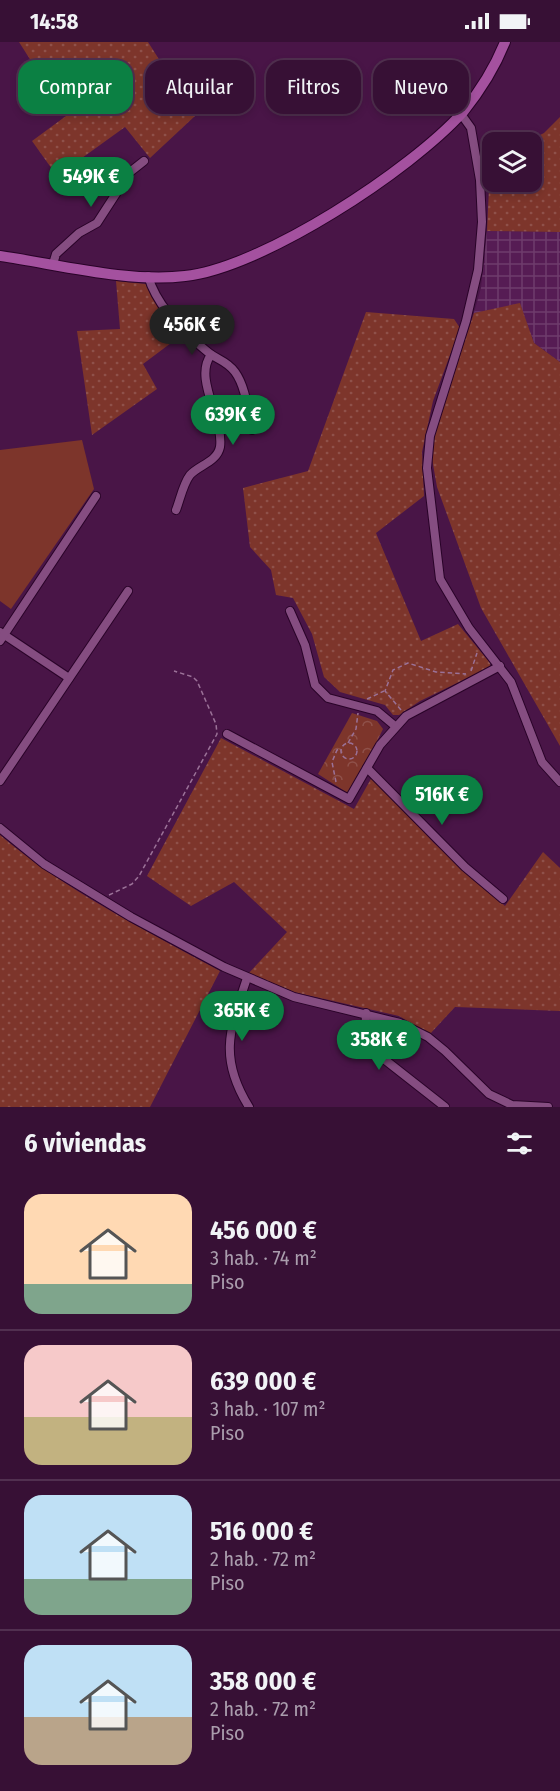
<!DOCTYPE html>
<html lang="es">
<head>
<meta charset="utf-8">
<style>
	body { margin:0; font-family:"Fira Sans Condensed",sans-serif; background:#421e41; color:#f1f3f6; height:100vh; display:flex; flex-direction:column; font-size:22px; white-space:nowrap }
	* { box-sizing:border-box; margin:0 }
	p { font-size:20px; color:#aa9dad }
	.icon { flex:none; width:33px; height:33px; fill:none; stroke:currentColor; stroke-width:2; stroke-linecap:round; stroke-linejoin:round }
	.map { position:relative; height:1065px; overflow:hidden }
	.panel { display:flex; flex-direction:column; background:#371035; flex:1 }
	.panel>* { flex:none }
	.guide { position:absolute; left:18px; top:18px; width:525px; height:54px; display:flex; gap:12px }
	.tools { position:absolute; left:482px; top:90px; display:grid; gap:12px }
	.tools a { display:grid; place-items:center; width:60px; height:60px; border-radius:12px; background:#371035; box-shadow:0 3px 9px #0003,0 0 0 2px #513050; font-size:30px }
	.price { position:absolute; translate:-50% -51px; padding:0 14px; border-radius:21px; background:#0b8043; color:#fff; font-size:20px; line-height:39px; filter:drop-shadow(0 2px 3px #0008) }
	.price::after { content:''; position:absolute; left:50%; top:36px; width:18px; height:14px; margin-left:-9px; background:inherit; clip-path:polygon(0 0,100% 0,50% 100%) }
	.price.active { background:#222; color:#fff }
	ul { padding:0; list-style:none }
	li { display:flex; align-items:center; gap:18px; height:150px; padding:0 24px }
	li+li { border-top:2px solid #513050 }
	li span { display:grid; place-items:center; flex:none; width:168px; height:120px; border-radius:18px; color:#555 }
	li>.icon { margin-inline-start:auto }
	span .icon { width:72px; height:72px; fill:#fffc; stroke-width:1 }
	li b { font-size:26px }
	h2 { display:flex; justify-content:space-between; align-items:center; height:72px; padding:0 24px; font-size:26px }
	.chip { padding:0 21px; border-radius:18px; background:#371035; box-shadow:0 3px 9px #0003,0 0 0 2px #513050; font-size:21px; line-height:54px }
	.chip.active { background:#0b8043; color:#fff }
	.status { display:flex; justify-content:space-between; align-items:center; height:42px; padding:0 30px; background:#371035; direction:ltr }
	.status svg { height:16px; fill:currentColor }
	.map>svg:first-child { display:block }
	.industrial { fill:url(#industrial-grid) }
	.grass { fill:url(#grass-dots) }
	.park { fill:url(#park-crowns) }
	.garden { fill:#7d352b }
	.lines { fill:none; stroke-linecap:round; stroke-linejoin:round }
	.minor-casing { stroke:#290328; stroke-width:10 }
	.major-casing { stroke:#290328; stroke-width:12 }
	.path { stroke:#9b7298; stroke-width:1.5; stroke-dasharray:4.5 3; stroke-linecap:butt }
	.minor { stroke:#854d81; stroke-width:8 }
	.major { stroke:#a4519f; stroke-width:10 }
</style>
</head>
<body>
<div class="status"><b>14:58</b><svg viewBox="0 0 49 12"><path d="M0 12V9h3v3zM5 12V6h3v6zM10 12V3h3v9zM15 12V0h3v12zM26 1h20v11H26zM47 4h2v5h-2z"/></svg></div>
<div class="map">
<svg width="560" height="1065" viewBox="0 0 560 1065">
	<defs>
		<pattern id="industrial-grid" width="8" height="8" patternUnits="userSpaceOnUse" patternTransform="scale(1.5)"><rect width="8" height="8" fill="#561c54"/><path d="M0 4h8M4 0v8" fill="none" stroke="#6e3c6c"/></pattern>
		<pattern id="grass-dots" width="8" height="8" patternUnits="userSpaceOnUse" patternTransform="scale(1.5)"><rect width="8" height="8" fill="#7d352b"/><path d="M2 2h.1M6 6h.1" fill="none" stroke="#8f514a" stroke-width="1.8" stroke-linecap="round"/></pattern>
		<pattern id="park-crowns" width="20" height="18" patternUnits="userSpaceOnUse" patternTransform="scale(1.5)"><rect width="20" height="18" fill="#7d352b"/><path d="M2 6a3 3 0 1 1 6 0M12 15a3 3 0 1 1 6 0" fill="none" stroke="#8f514a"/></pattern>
	</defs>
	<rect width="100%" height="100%" fill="#491547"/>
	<!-- industrial -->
	<path class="industrial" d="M487,189L560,190V320L534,301L520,262L474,271L481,246Z"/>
	<!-- grass -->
	<g class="grass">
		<path d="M19,0H148L195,74L150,116L125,85L57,134L32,99L66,74Z"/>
		<path d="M560,75V190L487,189L489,146L484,132L485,121L492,117V140H531V100H526L544,91Z"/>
		<path d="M116,239L146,242L183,292L143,322L157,347L92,393L77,289L120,287Z"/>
		<path d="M520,261L534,301L560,320V704L481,566L437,445L431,411L436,384L474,271Z"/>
		<path d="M366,270L454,277L460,286L433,359L422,410L424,454L376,491L421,599L458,582L490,621V625L420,659L399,673H393L385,663L340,650L324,635L312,592L293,556L276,553L271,528L250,505L243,446L308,429Z"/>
		<path d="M221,696L354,767L372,735L434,801L505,864L543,810L560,826V969L455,965L430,992L399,974L294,950L248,932L287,890L234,840L191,864L147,834Z"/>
		<path d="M0,793C65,848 145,888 220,929L150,1065H0Z"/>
	</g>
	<!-- park -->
	<path class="park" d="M352,671L377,679L383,687L352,749L346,750L318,732Z"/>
	<!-- garden -->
	<path class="garden" d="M82,398L94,447L11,567L0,559V408Z"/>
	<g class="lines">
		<!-- minor casing -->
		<g class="minor-casing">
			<g id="minor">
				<path d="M461,72L471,86L480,138L482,180L478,228L466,279L430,394L427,426L440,537L469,586L511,640L542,720L560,740"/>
				<path d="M53,222L56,212L79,191L97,181L130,130L144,119"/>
				<path d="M148,234C157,265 185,292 209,311C218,318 227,319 235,330C246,345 248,370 252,388"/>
				<path d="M176,468C180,458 183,442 190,433C199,423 217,420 220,405C224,377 193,336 211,313"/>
				<path d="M290,569L305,603L315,643L328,656L377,669L395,684"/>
				<path d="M0,590L69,636"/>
				<path d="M0,599L96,454"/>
				<path d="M227,692L349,757L380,703L406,674L500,624"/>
				<path d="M367,726L465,825L503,857"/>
				<path d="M0,739L128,549"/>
				<path d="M0,786L44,822L131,875L224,925L294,955L400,981L428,995L445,1009L489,1052L512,1063L548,1065"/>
				<path d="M247,936C230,987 218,1015 249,1065"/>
				<path d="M366,971L365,995L375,1010L445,1065"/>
			</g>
		</g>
		<!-- major casing -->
		<g class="major-casing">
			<path id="major" d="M0,214C56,222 129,241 185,234C262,226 411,128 463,70C480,49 495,25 505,0"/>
		</g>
		<!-- path -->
		<g class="path">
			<path d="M471,629L477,611"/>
			<path d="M367,657L384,649"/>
			<path d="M401,668L385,649L393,628L408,621L436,630L466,632"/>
			<circle cx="349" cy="709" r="8"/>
			<path d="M348,701L356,687L358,671"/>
			<path d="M336,740L332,720L337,708L341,707"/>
			<path d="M109,853L132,842L139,834L217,692L216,682L197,639L193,635L174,629"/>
		</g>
		<!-- minor -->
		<use href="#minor" class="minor"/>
		<!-- major -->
		<use href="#major" class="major"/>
	</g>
</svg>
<div class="tools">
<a><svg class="icon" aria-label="layers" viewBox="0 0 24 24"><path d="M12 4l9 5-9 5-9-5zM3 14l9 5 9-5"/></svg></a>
</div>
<b class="price" style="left:91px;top:166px">549K €</b>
<b class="price active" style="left:192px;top:314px">456K €</b>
<b class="price" style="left:233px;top:404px">639K €</b>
<b class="price" style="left:442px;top:784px">516K €</b>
<b class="price" style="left:242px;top:1000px">365K €</b>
<b class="price" style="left:379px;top:1029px">358K €</b>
<div class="guide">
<a class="chip active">Comprar</a>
<a class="chip">Alquilar</a>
<a class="chip">Filtros</a>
<a class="chip">Nuevo</a>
</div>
</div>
<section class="panel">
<h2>6 viviendas<svg class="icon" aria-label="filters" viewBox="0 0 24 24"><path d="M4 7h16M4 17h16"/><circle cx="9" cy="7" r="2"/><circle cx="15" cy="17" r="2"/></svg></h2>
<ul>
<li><span style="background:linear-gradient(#ffd9b3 75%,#7fa58c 0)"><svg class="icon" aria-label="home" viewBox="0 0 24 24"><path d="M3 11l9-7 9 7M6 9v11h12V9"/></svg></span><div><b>456 000 €</b><p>3 hab. · 74 m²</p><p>Piso</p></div></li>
<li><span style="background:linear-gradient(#f6c9c9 60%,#c2b280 0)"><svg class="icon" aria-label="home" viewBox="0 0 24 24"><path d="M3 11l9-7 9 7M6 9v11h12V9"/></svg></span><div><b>639 000 €</b><p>3 hab. · 107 m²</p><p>Piso</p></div></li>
<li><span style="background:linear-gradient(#bfe0f5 70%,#7fa58c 0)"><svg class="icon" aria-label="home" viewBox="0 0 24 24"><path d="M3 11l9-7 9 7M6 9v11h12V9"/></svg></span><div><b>516 000 €</b><p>2 hab. · 72 m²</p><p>Piso</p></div></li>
<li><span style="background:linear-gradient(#bfe0f5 60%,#b9a48a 0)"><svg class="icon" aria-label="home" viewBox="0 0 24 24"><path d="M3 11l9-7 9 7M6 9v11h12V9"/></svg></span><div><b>358 000 €</b><p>2 hab. · 72 m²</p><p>Piso</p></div></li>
</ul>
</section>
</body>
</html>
